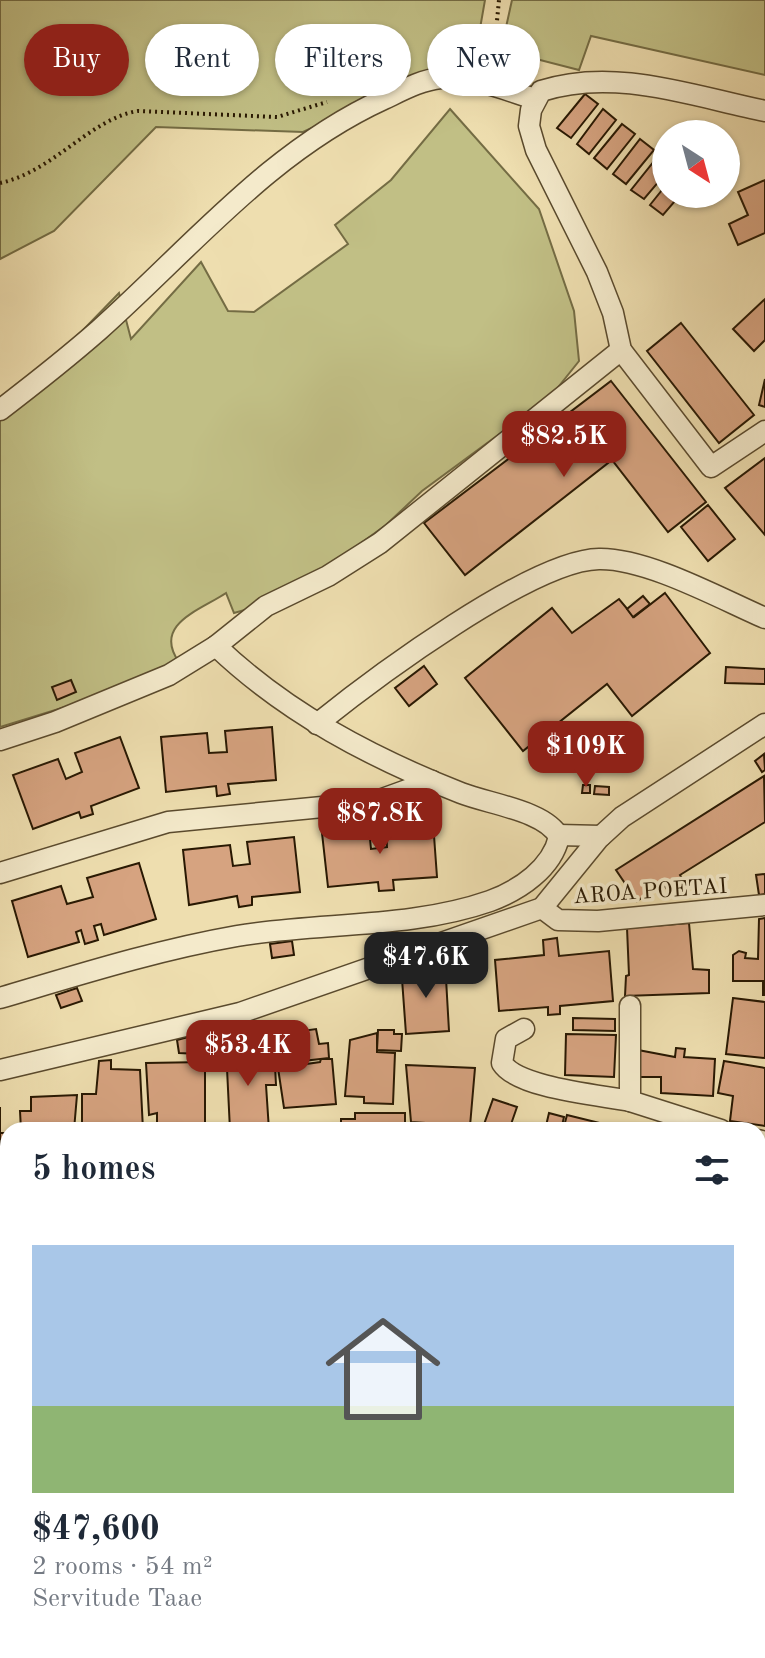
<!DOCTYPE html>
<html lang="en">
<head>
<meta charset="utf-8">
<style>
	body { margin:0; font-family:"Old Standard TT",serif; background:#f6f6f7; color:#1f2937; height:100vh; display:flex; flex-direction:column; font-size:30px; white-space:nowrap }
	* { box-sizing:border-box; margin:0 }
	p { font-size:26px; color:#747a83 }
	.icon { flex:none; width:44px; height:44px; fill:none; stroke:currentColor; stroke-width:2; stroke-linecap:round; stroke-linejoin:round }
	.map { position:relative; flex:1; overflow:hidden }
	.panel { position:absolute; left:0px; top:1122px; width:766px; height:536px; display:flex; flex-direction:column; background:#fff; border-radius:24px 24px 0 0; box-shadow:0 2px 6px #0004 }
	.panel>* { flex:none }
	.hud { position:absolute; left:24px; top:24px; width:718px; height:72px; display:flex; gap:16px }
	.needle { width:52px; rotate:144deg }
	.buttons { position:absolute; left:652px; top:120px; display:grid; gap:16px }
	.buttons a { display:grid; place-items:center; width:88px; height:88px; border-radius:50%; background:#fff; box-shadow:0 2px 6px #0004; font-size:40px }
	.price { position:absolute; translate:-50% -68px; padding:0 18px; border-radius:16px; background:#8f2418; color:#fff; font-size:26px; line-height:52px; filter:drop-shadow(0 2px 4px #0008) }
	.price::after { content:''; position:absolute; left:50%; top:48px; width:24px; height:18px; margin-left:-12px; background:inherit; clip-path:polygon(0 0,100% 0,50% 100%) }
	.price.active { background:#222; color:#fff }
	ul { padding:0; list-style:none }
	li { display:grid; align-content:center; gap:16px; height:424px; padding:0 32px }
	li+li { border-top:2px solid #e0e1e3 }
	li span { display:grid; place-items:center; height:248px; border-radius:0px; color:#555 }
	li>.icon { margin-inline-start:auto }
	span .icon { width:144px; height:144px; fill:#fffc; stroke-width:1 }
	li b { font-size:34px }
	h2 { display:flex; justify-content:space-between; align-items:center; height:96px; padding:0 32px; font-size:34px }
	.tag { padding:0 28px; border-radius:36px; background:#fff; box-shadow:0 2px 6px #0004; font-size:28px; line-height:72px }
	.tag.active { background:#8f2418; color:#fff }
	.map>svg:first-child { display:block }
	.green { fill:#c1bf85; stroke:#746c44; stroke-width:2 }
	.building { fill:#d6a380; stroke:#281802; stroke-width:2 }
	.lines { fill:none; stroke-linecap:round; stroke-linejoin:round }
	.street-casing { stroke:#5a4a2d; stroke-width:23 }
	.secondary-casing { stroke:#281802; stroke-width:31 }
	.path { stroke:#281802; stroke-width:4; stroke-dasharray:2 4; stroke-linecap:butt }
	.street { stroke:#f4eacb; stroke-width:20 }
	.secondary { stroke:#f4eacb; stroke-width:28 }
	.labels { text-anchor:middle; stroke-width:7; stroke-linejoin:round; paint-order:stroke }
	.street-label { font-size:22px; fill:#281802; stroke:#f4eacb }
</style>
</head>
<body>
<div class="map">
<svg width="765" height="1658" viewBox="0 0 765 1658">
	<rect width="100%" height="100%" fill="#eedeaf"/>
	<filter id="stains"><feTurbulence type="fractalNoise" baseFrequency=".0025" numOctaves="4"/><feColorMatrix values="0 0 0 0 .2 0 0 0 0 .09 0 0 0 0 .02 0 0 0 .5 -.17"/></filter>
	<radialGradient id="worn" r=".72"><stop offset=".6" stop-color="#630" stop-opacity="0"/><stop offset="1" stop-color="#630" stop-opacity=".3"/></radialGradient>
	<!-- green -->
	<g class="green">
		<path d="M0,0H485L471,80L362,105L303,132L156,127L54,231L0,259Z"/>
		<path d="M512,0H765V75L591,36L579,70L501,50Z"/>
		<path d="M450,109L539,209L574,311L579,361L551,396L422,491L386,525L283,599L234,613L226,593C201,610 152,624 179,662L143,683L0,727V405L20,395L119,293L131,339L201,262L228,311L254,312L348,244L335,225L391,180Z"/>
	</g>
	<!-- building -->
	<g class="building">
		<path d="M585,94L598,104L571,138L557,128Z"/>
		<path d="M603,109L616,120L589,154L577,144Z"/>
		<path d="M622,124L635,134L607,169L594,158Z"/>
		<path d="M640,139L654,150L626,184L613,174Z"/>
		<path d="M659,155L666,161V173L644,199L631,190Z"/>
		<path d="M765,180V233L738,245L729,224L748,215L738,192Z"/>
		<path d="M666,185V194H681L663,215L650,205Z"/>
		<path d="M765,299V340L754,351L733,329Z"/>
		<path d="M681,323L754,415L719,443L647,351Z"/>
		<path d="M765,379V407L759,405Z"/>
		<path d="M611,381L706,502L668,532L612,460L465,575L424,523Z"/>
		<path d="M765,458V535L725,488Z"/>
		<path d="M708,505L735,539L708,561L681,527Z"/>
		<path d="M665,593L710,653L632,716L607,684L523,751L465,678L552,608L572,633L619,599L634,617Z"/>
		<path d="M643,596L650,604L633,617L627,609Z"/>
		<path d="M424,666L437,684L409,706L395,688Z"/>
		<path d="M726,667L765,669V684L725,683Z"/>
		<path d="M71,680L76,692L57,700L52,687Z"/>
		<path d="M272,727L276,780L228,784L230,794L217,796L216,786L166,792L161,737L207,733L209,753L227,752L225,731Z"/>
		<path d="M120,737L139,788L91,806L93,814L81,818L79,812L33,829L13,775L58,759L66,779L82,772L75,753Z"/>
		<path d="M764,754L765,770L762,772L755,761Z"/>
		<path d="M764,776L765,822L680,875L686,886L671,895L663,884L637,901L616,870Z"/>
		<path d="M583,785H590V793H582Z"/>
		<path d="M595,786L609,787V795L594,794Z"/>
		<path d="M433,822L437,877L393,880L394,890L379,891L378,882L328,887L322,833L369,829L371,849L387,847L386,826Z"/>
		<path d="M294,837L300,892L252,897V905L239,907L237,896L189,905L183,850L230,845L233,866L250,864L247,842Z"/>
		<path d="M139,863L156,919L104,935L101,924L94,926L98,940L85,944L81,930L76,932L79,942L28,957L12,901L61,886L67,904L93,897L87,878Z"/>
		<path d="M765,874V894L759,895L756,875Z"/>
		<path d="M765,918V995H763V981H733V955L739,951L746,953L745,958L758,959L759,919Z"/>
		<path d="M689,923L693,969L709,970V993L625,996L626,976L629,975L627,928Z"/>
		<path d="M557,938L559,956L609,951L613,1001L560,1006V1014L548,1015V1007L499,1011L495,960L544,955L543,940Z"/>
		<path d="M292,941L294,955L272,958L270,944Z"/>
		<path d="M445,961L449,1031L406,1034L402,979L416,978L414,967Z"/>
		<path d="M77,988L82,1001L61,1008L56,995Z"/>
		<path d="M733,998L765,1002V1058L726,1054Z"/>
		<path d="M573,1018L615,1019V1031L573,1030Z"/>
		<path d="M316,1029L319,1044L328,1043L329,1058L285,1063L281,1034Z"/>
		<path d="M378,1030H394V1034H402L401,1051L377,1050Z"/>
		<path d="M377,1033V1052L395,1053L393,1104L364,1103V1097L345,1096L350,1040Z"/>
		<path d="M199,1034L198,1054L179,1053L177,1040Z"/>
		<path d="M566,1034L616,1035L614,1077L565,1075Z"/>
		<path d="M262,1046L264,1067L275,1066L276,1085H266L269,1130H230L226,1048Z"/>
		<path d="M676,1048L685,1049L684,1057L715,1059L713,1096L661,1093V1077H638V1050L675,1057Z"/>
		<path d="M321,1059H332L336,1104L284,1108L278,1068L320,1062Z"/>
		<path d="M111,1060V1069L140,1070L143,1130H82V1094H96L99,1061Z"/>
		<path d="M724,1061L765,1068V1126L730,1121L733,1096L718,1093Z"/>
		<path d="M205,1062V1130H157V1113L149,1115L146,1063Z"/>
		<path d="M406,1065L475,1068L470,1126L411,1122Z"/>
		<path d="M77,1095L74,1130H21L20,1111H31V1097Z"/>
		<path d="M493,1099L517,1107L509,1130H482Z"/>
		<path d="M0,1107V1133H5L3,1147H0Z"/>
		<path d="M355,1113H405V1130H341V1119H355Z"/>
		<path d="M549,1113L564,1117L561,1130H545Z"/>
		<path d="M567,1115L628,1130H563Z"/>
		<path d="M758,1155L765,1157V1214L758,1212Z"/>
		<path d="M6,1204H8V1247L4,1246Z"/>
		<path d="M758,1414H765V1475L758,1476Z"/>
		<path d="M765,1521V1599L758,1600V1522Z"/>
		<rect x="0" y="1536" width="8" height="35"/>
		<path d="M130,1650H250L251,1658H234L233,1651L130,1655Z"/>
		<path d="M263,1650H277L278,1657L264,1658Z"/>
	</g>
	<g class="lines">
		<!-- street casing -->
		<g class="street-casing">
			<g id="street">
				<path d="M765,111C692,96 614,67 541,91L531,110L529,126L536,150L597,272L613,313L621,350L711,467L765,431"/>
				<path d="M0,410C34,384 67,358 99,330C191,248 270,151 384,99C403,90 421,80 441,78C472,76 506,90 535,99"/>
				<path d="M317,724C373,679 532,560 599,559C647,558 721,599 765,618"/>
				<path d="M0,740L55,722L169,675L216,646L266,606L328,576L380,543L621,350"/>
				<path d="M558,835L601,836"/>
				<path d="M0,873L168,822L374,802L432,781"/>
				<path d="M542,908L558,920L598,921L765,905"/>
				<path d="M0,998C78,975 157,950 237,936C320,922 410,929 490,901C520,890 552,868 559,837C546,811 489,804 461,793C372,758 286,713 216,646"/>
				<path d="M630,1006V1101L721,1130"/>
				<path d="M524,1029L506,1039L502,1063C517,1088 600,1095 630,1101"/>
				<path d="M0,1070L240,1013L542,908L599,838L622,817L765,724"/>
				<path d="M758,1140L765,1142"/>
				<path d="M0,1191H8"/>
				<path d="M758,1252L765,1256"/>
				<path d="M758,1280L765,1286"/>
				<path d="M758,1488L765,1487"/>
				<path d="M0,1502L8,1504"/>
			</g>
		</g>
		<!-- secondary casing -->
		<g class="secondary-casing">
			<g id="secondary">
				<path d="M758,1646H765"/>
				<path d="M0,1653L51,1658"/>
				<path d="M533,1658L662,1650"/>
			</g>
		</g>
		<!-- path -->
		<g class="path">
			<path d="M493,62L499,0"/>
			<path d="M0,183C53,172 91,118 138,111L277,117L327,102"/>
		</g>
		<!-- street -->
		<use href="#street" class="street"/>
		<!-- secondary -->
		<use href="#secondary" class="secondary"/>
	</g>
	<g class="labels">
		<!-- street labels -->
		<g class="street-label">
			<text transform="translate(650 890) rotate(-4)" y="8">AROA POETAI</text>
		</g>
	</g>
	<rect width="100%" height="100%" filter="url(#stains)"/>
	<rect width="100%" height="100%" fill="url(#worn)"/>
</svg>
<div class="buttons">
<a><svg class="needle" viewBox="-14 -14 28 28"><path d="M0-13l5 13h-10z" fill="#e53935"/><path d="M0 13l5-13h-10z" fill="#747a83"/></svg></a>
</div>
<b class="price" style="left:564px;top:479px">$82.5K</b>
<b class="price" style="left:586px;top:789px">$109K</b>
<b class="price" style="left:380px;top:856px">$87.8K</b>
<b class="price active" style="left:426px;top:1000px">$47.6K</b>
<b class="price" style="left:248px;top:1088px">$53.4K</b>
<div class="hud">
<a class="tag active">Buy</a>
<a class="tag">Rent</a>
<a class="tag">Filters</a>
<a class="tag">New</a>
</div>
<section class="panel">
<h2>5 homes<svg class="icon" aria-label="filters" viewBox="0 0 24 24"><path d="M4 7h16M4 17h16"/><circle cx="9" cy="7" r="2"/><circle cx="15" cy="17" r="2"/></svg></h2>
<ul>
<li><span style="background:linear-gradient(#a9c7e8 65%,#8fb573 0)"><svg class="icon" aria-label="home" viewBox="0 0 24 24"><path d="M3 11l9-7 9 7M6 9v11h12V9"/></svg></span><div><b>$47,600</b><p>2 rooms · 54 m²</p><p>Servitude Taae</p></div></li>
</ul>
</section>
</div>
</body>
</html>
